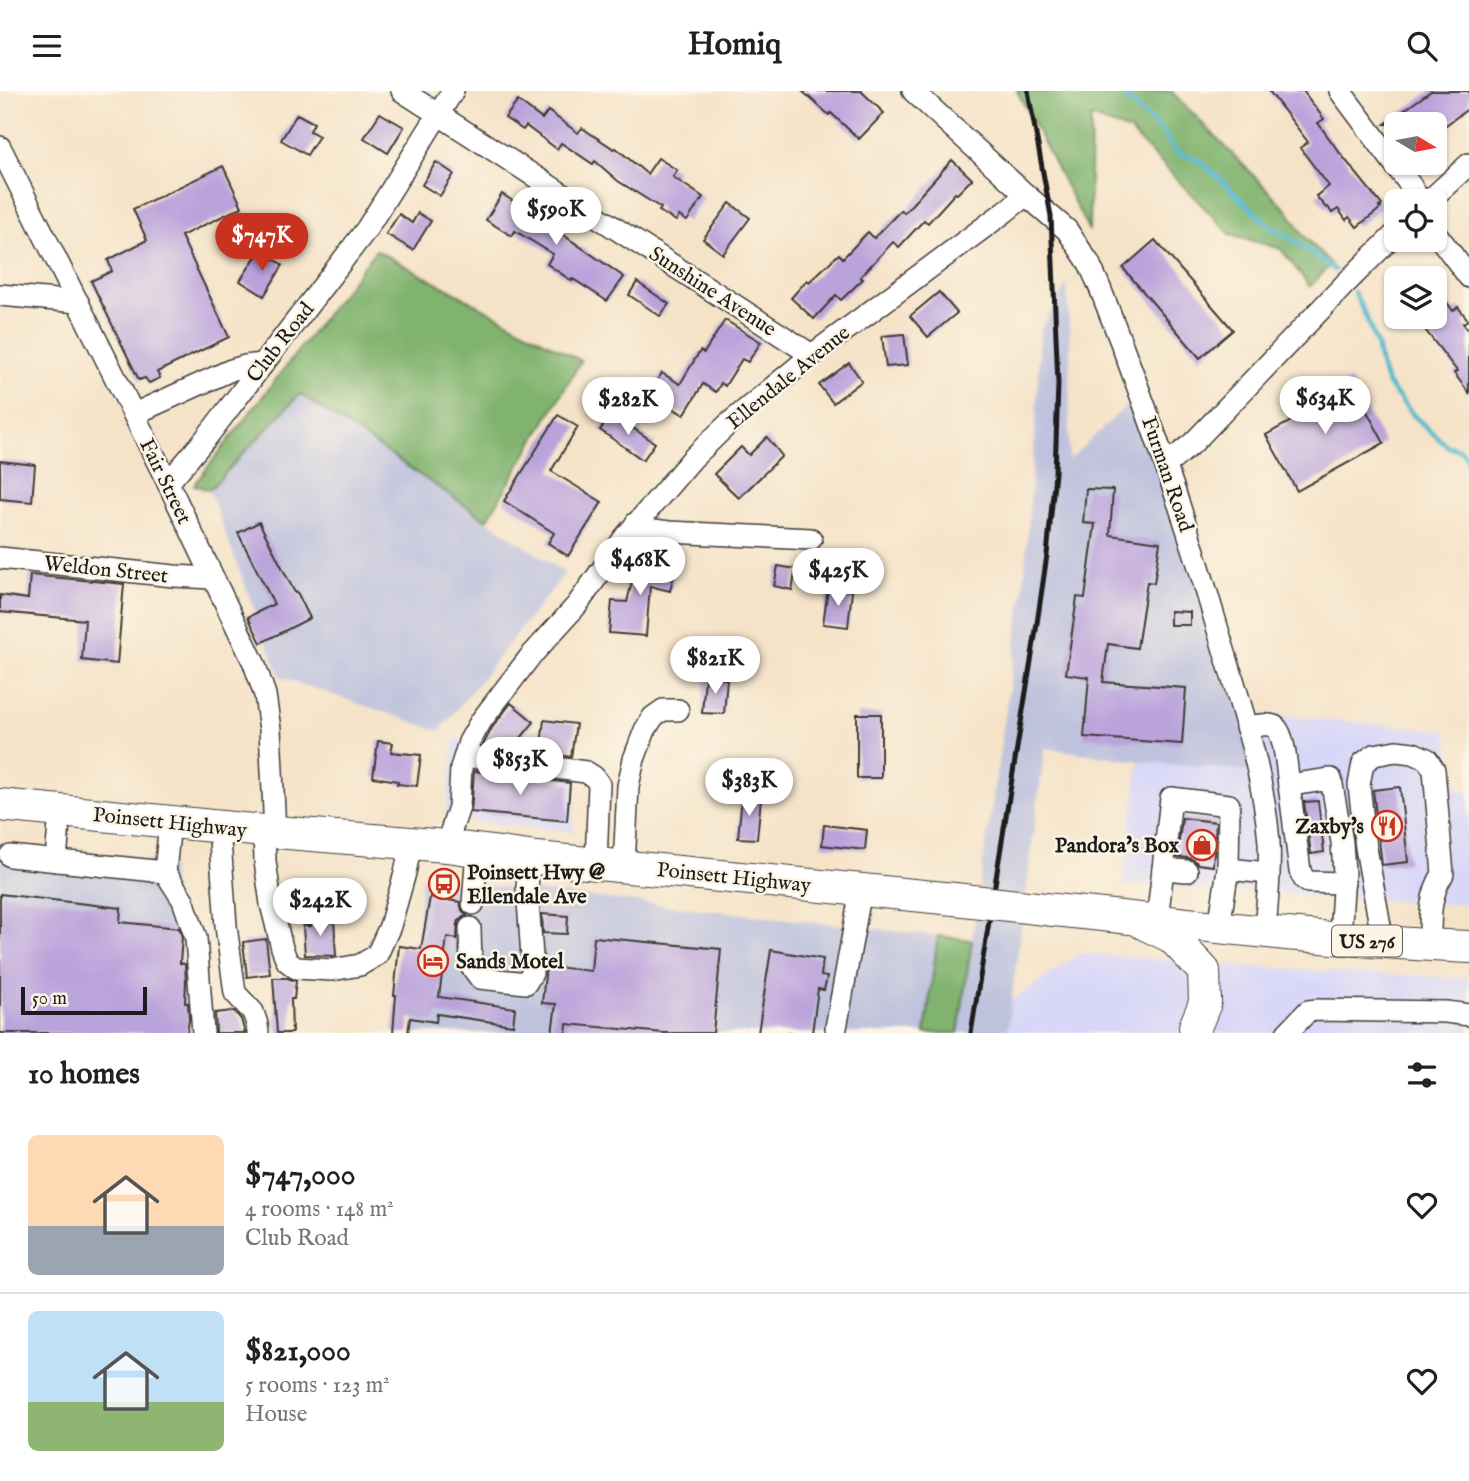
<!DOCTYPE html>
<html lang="en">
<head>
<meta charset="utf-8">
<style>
	body { margin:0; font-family:"IM FELL English",serif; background:#f6f6f6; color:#202124; height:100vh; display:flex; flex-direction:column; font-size:26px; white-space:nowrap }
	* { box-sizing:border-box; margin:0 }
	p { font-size:23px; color:#757577 }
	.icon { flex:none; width:38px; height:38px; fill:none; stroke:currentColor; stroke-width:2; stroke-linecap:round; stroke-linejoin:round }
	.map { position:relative; height:942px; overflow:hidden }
	.drawer { display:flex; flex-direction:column; background:#fff; flex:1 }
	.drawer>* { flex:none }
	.needle { width:46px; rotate:100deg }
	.controls { position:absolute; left:1384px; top:21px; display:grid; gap:14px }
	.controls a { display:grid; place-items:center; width:63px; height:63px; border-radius:10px; background:#fff; box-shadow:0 2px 5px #0004; font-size:35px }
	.scale { position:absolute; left:21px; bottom:18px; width:126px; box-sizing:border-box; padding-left:7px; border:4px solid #1c1c1c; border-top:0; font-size:19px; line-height:24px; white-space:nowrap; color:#1c1c1c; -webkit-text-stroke:5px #fcf5e5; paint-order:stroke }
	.price { position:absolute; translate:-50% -60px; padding:0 16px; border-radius:24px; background:#fff; color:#222; font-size:23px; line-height:46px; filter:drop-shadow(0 2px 4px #0008) }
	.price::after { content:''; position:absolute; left:50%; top:42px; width:21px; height:16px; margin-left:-10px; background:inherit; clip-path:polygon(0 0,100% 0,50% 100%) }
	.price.active { background:#c8321e; color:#fff }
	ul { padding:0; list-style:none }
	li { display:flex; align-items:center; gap:21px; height:175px; padding:0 28px }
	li+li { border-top:2px solid #e0e0e0 }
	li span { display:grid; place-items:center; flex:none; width:196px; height:140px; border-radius:10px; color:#555 }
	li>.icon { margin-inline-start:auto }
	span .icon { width:84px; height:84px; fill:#fffc; stroke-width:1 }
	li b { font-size:30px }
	h2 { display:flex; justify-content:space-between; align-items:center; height:84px; padding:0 28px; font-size:30px }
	header { display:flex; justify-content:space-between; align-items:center; height:91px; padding:0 28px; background:#fff; font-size:32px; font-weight:700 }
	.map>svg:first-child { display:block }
	.built { fill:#d8d7f8 }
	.industrial { fill:#bfc2dd }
	.forest { fill:#80b36e; stroke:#4e6845; stroke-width:2 }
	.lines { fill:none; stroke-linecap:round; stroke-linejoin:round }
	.stream { stroke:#52b8d0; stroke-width:5 }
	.building { fill:#baa2db }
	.minor-casing { stroke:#3d3a36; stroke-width:24 }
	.highway-casing { stroke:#3d3a36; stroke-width:34 }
	.minor { stroke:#fff; stroke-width:21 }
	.highway { stroke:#fff; stroke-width:32 }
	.rail { stroke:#1c1c1c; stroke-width:5 }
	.highway-bridge-casing { stroke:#3d3a36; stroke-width:34; stroke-linecap:butt }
	.highway-bridge { stroke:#fff; stroke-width:32 }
	.labels { text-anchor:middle; stroke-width:5; stroke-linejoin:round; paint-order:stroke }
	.shield { fill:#fcf5e5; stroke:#5f5d58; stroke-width:2 }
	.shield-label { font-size:19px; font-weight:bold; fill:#1c1c1c }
	.street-label { font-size:21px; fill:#1c1c1c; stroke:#fcf5e5 }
	.poi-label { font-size:21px; font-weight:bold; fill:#1c1c1c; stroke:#fcf5e5; text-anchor:end }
</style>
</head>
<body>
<header><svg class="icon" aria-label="menu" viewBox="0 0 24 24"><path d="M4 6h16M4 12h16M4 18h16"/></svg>Homiq<svg class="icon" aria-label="search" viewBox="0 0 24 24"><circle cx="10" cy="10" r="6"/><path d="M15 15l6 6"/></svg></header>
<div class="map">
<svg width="1469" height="942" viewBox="0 0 1469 942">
	<rect width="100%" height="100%" fill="#fcf5e5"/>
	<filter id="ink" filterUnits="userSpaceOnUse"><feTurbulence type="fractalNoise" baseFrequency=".0143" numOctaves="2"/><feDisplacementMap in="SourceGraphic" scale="14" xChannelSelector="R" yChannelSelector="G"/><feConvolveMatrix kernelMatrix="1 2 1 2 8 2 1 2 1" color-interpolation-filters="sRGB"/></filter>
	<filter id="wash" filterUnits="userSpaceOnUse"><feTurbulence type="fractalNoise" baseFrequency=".00686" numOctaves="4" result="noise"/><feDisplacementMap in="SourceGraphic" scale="28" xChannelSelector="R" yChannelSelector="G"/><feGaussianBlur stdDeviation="1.57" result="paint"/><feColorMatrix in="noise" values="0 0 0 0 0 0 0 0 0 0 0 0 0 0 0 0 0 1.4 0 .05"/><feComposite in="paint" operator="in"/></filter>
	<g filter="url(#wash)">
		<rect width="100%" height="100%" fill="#f5e3c8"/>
		<!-- built -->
		<g class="built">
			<path d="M1245,621L1446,640L1458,699L1469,700V814L1122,794L1139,670L1258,681Z"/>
			<path d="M455,646L509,673L575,682L573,741L445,727Z"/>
			<path d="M1080,862L1211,873L1389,884L1469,887V942H1007L1011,910Z"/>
		</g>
		<!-- industrial -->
		<g class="industrial">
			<path d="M1067,193L1070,257L1069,369L1141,301L1259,681L1139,670L1045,657L1007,942H958L1023,503L1036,329L1040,240Z"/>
			<path d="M300,303L565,482L440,640L280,586L209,399Z"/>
			<path d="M0,753L171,773L181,942H0Z"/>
			<path d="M421,787L938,845L925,942H414Z"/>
		</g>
		<!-- forest -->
		<g class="forest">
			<path d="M1017,0H1171L1288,120L1305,146L1331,173L1310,196L1281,158L1230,143L1130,40L1091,26L1089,140Z"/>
			<path d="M376,159L581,270L487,429L300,303L209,399L194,394Z"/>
			<path d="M938,845L972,849L958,942H925Z"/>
		</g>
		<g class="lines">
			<!-- stream -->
			<g class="stream">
				<path d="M1119,0L1165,43L1168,49L1178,62L1199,69L1272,137L1295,150L1335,179"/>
				<path d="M1354,201L1367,228L1377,256L1381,276L1387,292L1414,325L1447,355L1461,359L1467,367L1469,377"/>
			</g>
		</g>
		<g id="blocks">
			<!-- building -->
			<g class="building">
				<path d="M802,0H861L884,22L859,48L831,22L829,24Z"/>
				<path d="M1269,0H1303L1324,28L1318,32L1339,61L1382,114L1379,116L1381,117L1357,136L1349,126L1346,129L1338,118L1332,122L1328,116L1326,117L1316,105L1329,95L1300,57L1308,51Z"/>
				<path d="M1431,0H1469V17L1435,42V33H1385Z"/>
				<path d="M518,10L542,28L548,20L578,42L582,37L614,58L616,57L647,83L658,67L677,79L673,86L703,106L687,130L679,125L676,130L659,120L661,117L618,90L595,70L593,73L561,52L557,58L526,35L523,39L505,27Z"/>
				<path d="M380,22L404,36L388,62L364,47Z"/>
				<path d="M297,23L314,32L310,40L319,45L307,64L281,49Z"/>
				<path d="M952,69L972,88L957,103L955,102L928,132L924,129L899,156L893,151L860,186L863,188L841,209L836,204L814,228L791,207L807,189L809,191L839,163L843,167L868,141L874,147L901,119L904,122Z"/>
				<path d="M436,71L454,83L440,105L422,94Z"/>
				<path d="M223,75L242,116L181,145L229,246L157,281L160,287L149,292L145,287L139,289L91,190L112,180L108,169L147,149L133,118Z"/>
				<path d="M502,103L530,121L533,117L562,136L559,141L624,186L607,210L573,188L572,190L547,173L553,163L515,140L512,145L486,129Z"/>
				<path d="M730,112L750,127L723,163L703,148Z"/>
				<path d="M418,122L431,130L413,159L386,143L399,123L412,132Z"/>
				<path d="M1155,149L1233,239L1200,267L1123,177Z"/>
				<path d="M260,159L283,174L264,205L240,190Z"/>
				<path d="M637,191L669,213L660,225L629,204Z"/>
				<path d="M1435,194L1453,220L1458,216L1468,229L1463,232L1469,240V302L1454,282L1457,280L1426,240L1435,233Z"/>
				<path d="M939,201L957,222L928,246L910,225Z"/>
				<path d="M725,229L761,251L748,271L742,268L725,295L721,292L716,301L703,293L684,324L649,302L662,282L680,293L700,260L704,262Z"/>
				<path d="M904,243L908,274L886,276L882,245Z"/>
				<path d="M849,272L862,290L833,312L819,294Z"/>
				<path d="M1350,289L1384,352L1297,400L1266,344L1300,325L1296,318Z"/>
				<path d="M612,323L655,352L643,369L600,339Z"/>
				<path d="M558,324L578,336L551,380L602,411L568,465L548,452L554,442L504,410Z"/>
				<path d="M767,346L782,365L739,407L714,383L741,356L749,364Z"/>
				<path d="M0,370L35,374L32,411L0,408Z"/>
				<path d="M1086,398L1113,399L1110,444L1160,451L1154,492L1147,491L1137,557L1108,553L1103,591L1186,597L1182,653L1084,646L1089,586L1066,583L1077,506L1085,507L1095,433L1083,432Z"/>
				<path d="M259,431L295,502L297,501L310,527L261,552L248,526L274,513L238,442Z"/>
				<path d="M638,466L676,475L670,500L650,495L646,545L609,542L612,510L627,511Z"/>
				<path d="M778,475L796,478L792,499L774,495Z"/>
				<path d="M30,484L124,493L117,573L82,569L85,529L0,521V504L28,508Z"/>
				<path d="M828,497L852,500L848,536L823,533Z"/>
				<path d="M1170,520L1190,521V534H1170Z"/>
				<path d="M705,587L727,588L724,623L702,622Z"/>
				<path d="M511,612L534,631L512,658L483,654L492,637Z"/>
				<rect x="857" y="623" width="24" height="64"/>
				<path d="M544,629L576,633L571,666L540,662Z"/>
				<path d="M378,650L393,652L391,661L421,664L417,695L397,693L398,690L373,686Z"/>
				<path d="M474,680L570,692L567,730L471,721Z"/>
				<path d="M1400,696L1408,771L1382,774L1373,699Z"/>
				<path d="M742,705L761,707L757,748L738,747Z"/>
				<path d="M1318,710L1324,761L1311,763L1304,711Z"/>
				<path d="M1182,727L1216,731L1213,775L1198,773L1194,769L1189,767L1177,766Z"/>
				<path d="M824,734L867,739L865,759L822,754Z"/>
				<path d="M0,803L121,817L120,831L179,837L182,846L180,872L185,873L186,891L185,912H188L189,928L187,942H0Z"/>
				<path d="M430,806L460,811L462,819L467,825L463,826L458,831L457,848L447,846L439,906L515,917L513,934L437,923L436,931L410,927L408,942H393L396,904H394L399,855L421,858Z"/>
				<path d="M542,823L568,825L567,843L543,842Z"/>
				<path d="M334,827L336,865L305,864L303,835H311L310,828Z"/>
				<path d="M594,846L721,858L713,942H664L567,933L566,942H552L556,913L542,912L546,875L591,880Z"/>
				<path d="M266,848L270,883L247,886L243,851Z"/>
				<path d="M771,859L823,868L821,885L827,886L824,899L818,898L812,942H758Z"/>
				<path d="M273,887H287L296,890L294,908H291L292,942H277Z"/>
				<path d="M234,920L241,928L245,942H216L215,922Z"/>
			</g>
		</g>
	</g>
	<g filter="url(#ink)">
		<use href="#blocks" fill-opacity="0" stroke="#3d3a36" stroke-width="2"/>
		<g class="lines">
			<!-- minor casing -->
			<g class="minor-casing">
				<g id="minor">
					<path d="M402,0L812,264"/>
					<path d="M913,0L1026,104L1067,139L1089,172L1100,197C1143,306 1182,416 1215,529C1236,601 1263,675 1269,751C1271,780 1267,811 1265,841"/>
					<path d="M1340,0L1411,95L1420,110"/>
					<path d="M0,56L168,392L254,572L265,604L270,638L275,741"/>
					<path d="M1429,110L1469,73"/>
					<path d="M1435,141L1469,186"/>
					<path d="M0,204L78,211"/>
					<path d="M134,323L231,279L245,275L263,273"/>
					<path d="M1166,374L1193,352L1344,194L1396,142"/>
					<path d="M168,392L206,347L366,139L453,0"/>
					<path d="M636,432L653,439L669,441L811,448"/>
					<path d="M0,467L174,485L212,487"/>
					<path d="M1246,636C1255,635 1266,632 1274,635C1285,640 1287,682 1289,694L1331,688L1342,751L1344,782L1340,847"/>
					<path d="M465,665L586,681L594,686L599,693L596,773"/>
					<path d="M1289,694L1300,780L1304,788L1308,791L1344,792"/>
					<path d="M219,735L226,835L235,902L253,921L257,933L258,942"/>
					<path d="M264,740L265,770L271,813L282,857L287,870L296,877L332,879L360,874L377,864L390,835L405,782L411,752"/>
					<path d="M446,755L459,716L461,677L469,651L481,630L529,567L577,514L625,446L692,368L727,334L812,264L1006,120L1026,104"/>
					<path d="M10,765L165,781L183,809L196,847L203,942"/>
					<path d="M56,770L60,720"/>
					<path d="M624,776L628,695L634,668L645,639L653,626L663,619H678"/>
					<path d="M1163,778L1187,780"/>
					<path d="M165,781L170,731"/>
					<path d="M473,813L477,759"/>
					<path d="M1157,830L1171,707L1229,714L1228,778L1268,782"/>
					<path d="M1219,836L1228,778"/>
					<path d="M470,837L471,875L480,887L526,892L532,882V866L527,796L530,766"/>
					<path d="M1383,851L1366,757L1359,694L1363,672L1374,664L1396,660L1413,662L1427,668L1434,679L1443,783C1429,804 1430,829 1430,854"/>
					<path d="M836,937L861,799"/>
					<path d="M1287,942L1308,920L1318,919L1446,921L1469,924"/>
				</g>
			</g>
			<!-- highway casing -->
			<g class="highway-casing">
				<g id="highway">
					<path d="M0,714L264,740L446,755L537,767L954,808"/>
					<path d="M1054,819C1192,833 1330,850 1469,856"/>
					<path d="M1143,832L1172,846L1204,880L1205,912L1195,936"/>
				</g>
			</g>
			<!-- minor -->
			<use href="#minor" class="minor"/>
			<!-- highway -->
			<use href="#highway" class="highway"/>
			<!-- rail -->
			<path class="rail" d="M971,942L1036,539L1047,464L1055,382L1058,293L1051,125L1028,0"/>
			<!-- highway-bridge casing -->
			<g class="highway-bridge-casing">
				<path id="highway-bridge" d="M954,808L1054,819"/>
			</g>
			<!-- highway-bridge -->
			<use href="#highway-bridge" class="highway-bridge"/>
		</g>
	</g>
	<!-- icons -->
	<defs>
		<g id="restaurant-ring" transform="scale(1.575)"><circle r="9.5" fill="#fcf5e5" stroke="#c8321e" stroke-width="1.5"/><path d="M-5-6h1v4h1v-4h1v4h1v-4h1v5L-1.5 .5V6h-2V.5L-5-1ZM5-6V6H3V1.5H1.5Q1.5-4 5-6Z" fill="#c8321e"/></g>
		<g id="shop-ring" transform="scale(1.575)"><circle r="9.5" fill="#fcf5e5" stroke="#c8321e" stroke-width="1.5"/><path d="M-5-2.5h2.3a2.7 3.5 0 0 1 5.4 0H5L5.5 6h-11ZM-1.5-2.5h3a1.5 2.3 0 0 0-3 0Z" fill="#c8321e"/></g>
		<g id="bus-ring" transform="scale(1.575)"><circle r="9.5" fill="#fcf5e5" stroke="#c8321e" stroke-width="1.5"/><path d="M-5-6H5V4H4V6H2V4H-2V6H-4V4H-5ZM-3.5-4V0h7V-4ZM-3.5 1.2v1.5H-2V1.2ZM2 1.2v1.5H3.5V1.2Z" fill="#c8321e"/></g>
		<g id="hotel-ring" transform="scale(1.575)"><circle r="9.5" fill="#fcf5e5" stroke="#c8321e" stroke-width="1.5"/><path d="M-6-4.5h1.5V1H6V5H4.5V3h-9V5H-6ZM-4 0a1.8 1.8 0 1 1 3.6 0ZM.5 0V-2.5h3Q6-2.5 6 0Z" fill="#c8321e"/></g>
	</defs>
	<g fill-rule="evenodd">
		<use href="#restaurant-ring" x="1387" y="735"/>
		<use href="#shop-ring" x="1202" y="754"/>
		<use href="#bus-ring" x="444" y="793"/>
		<use href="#hotel-ring" x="433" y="870"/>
	</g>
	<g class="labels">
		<!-- shield labels -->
		<rect class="shield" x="1332" y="834.5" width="70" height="31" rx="5"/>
		<g class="shield-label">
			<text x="1367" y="857">US 276</text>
		</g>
		<!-- street labels -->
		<g class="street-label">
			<text transform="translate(713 200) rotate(33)" y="7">Sunshine Avenue</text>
			<text transform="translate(280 251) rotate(-52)" y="7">Club Road</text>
			<text transform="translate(788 286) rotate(-39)" y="7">Ellendale Avenue</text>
			<text transform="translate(1168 383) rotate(71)" y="7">Furman Road</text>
			<text transform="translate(166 390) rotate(64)" y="7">Fair Street</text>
			<text transform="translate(106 478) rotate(6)" y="7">Weldon Street</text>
			<text transform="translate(170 731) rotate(6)" y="7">Poinsett Highway</text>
			<text transform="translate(734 786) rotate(6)" y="7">Poinsett Highway</text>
		</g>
		<!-- poi labels -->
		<g class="poi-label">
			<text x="1364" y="742">Zaxby's</text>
			<text x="1179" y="761">Pandora's Box</text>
			<text x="467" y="788" text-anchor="start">Poinsett Hwy @<tspan x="467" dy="24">Ellendale Ave</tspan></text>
			<text x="456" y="877" text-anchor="start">Sands Motel</text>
		</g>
	</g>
</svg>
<div class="controls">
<a><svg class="needle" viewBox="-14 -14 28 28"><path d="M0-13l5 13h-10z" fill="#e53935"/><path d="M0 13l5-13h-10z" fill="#757577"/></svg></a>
<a><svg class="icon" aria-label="locate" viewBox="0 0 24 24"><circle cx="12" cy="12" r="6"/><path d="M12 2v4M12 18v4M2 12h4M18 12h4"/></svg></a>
<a><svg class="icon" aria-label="layers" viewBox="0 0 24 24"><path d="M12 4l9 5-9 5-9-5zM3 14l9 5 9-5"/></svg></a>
</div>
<div class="scale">50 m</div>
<b class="price" style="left:556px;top:156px">$590K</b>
<b class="price active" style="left:262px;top:182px">$747K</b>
<b class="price" style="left:1325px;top:345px">$634K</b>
<b class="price" style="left:628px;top:346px">$282K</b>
<b class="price" style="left:640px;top:506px">$468K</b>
<b class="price" style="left:838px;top:517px">$425K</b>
<b class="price" style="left:715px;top:605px">$821K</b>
<b class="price" style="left:520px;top:706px">$853K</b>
<b class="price" style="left:749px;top:727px">$383K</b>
<b class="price" style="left:320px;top:847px">$242K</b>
</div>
<section class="drawer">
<h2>10 homes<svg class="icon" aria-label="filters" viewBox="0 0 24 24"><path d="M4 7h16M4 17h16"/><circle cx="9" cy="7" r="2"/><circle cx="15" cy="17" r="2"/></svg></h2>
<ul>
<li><span style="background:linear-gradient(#ffd9b3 65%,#9aa5b1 0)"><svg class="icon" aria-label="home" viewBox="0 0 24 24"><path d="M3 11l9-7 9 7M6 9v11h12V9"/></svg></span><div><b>$747,000</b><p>4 rooms · 148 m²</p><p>Club Road</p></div><svg class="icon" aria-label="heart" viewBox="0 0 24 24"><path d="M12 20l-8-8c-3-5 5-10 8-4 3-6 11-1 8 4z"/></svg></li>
<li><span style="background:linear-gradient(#bfe0f5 65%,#8fb573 0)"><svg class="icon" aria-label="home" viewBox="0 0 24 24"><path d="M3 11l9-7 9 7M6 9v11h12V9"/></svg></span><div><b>$821,000</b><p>5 rooms · 123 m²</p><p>House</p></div><svg class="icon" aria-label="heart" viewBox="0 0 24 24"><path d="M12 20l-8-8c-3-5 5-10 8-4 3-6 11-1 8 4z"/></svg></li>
</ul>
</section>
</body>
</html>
